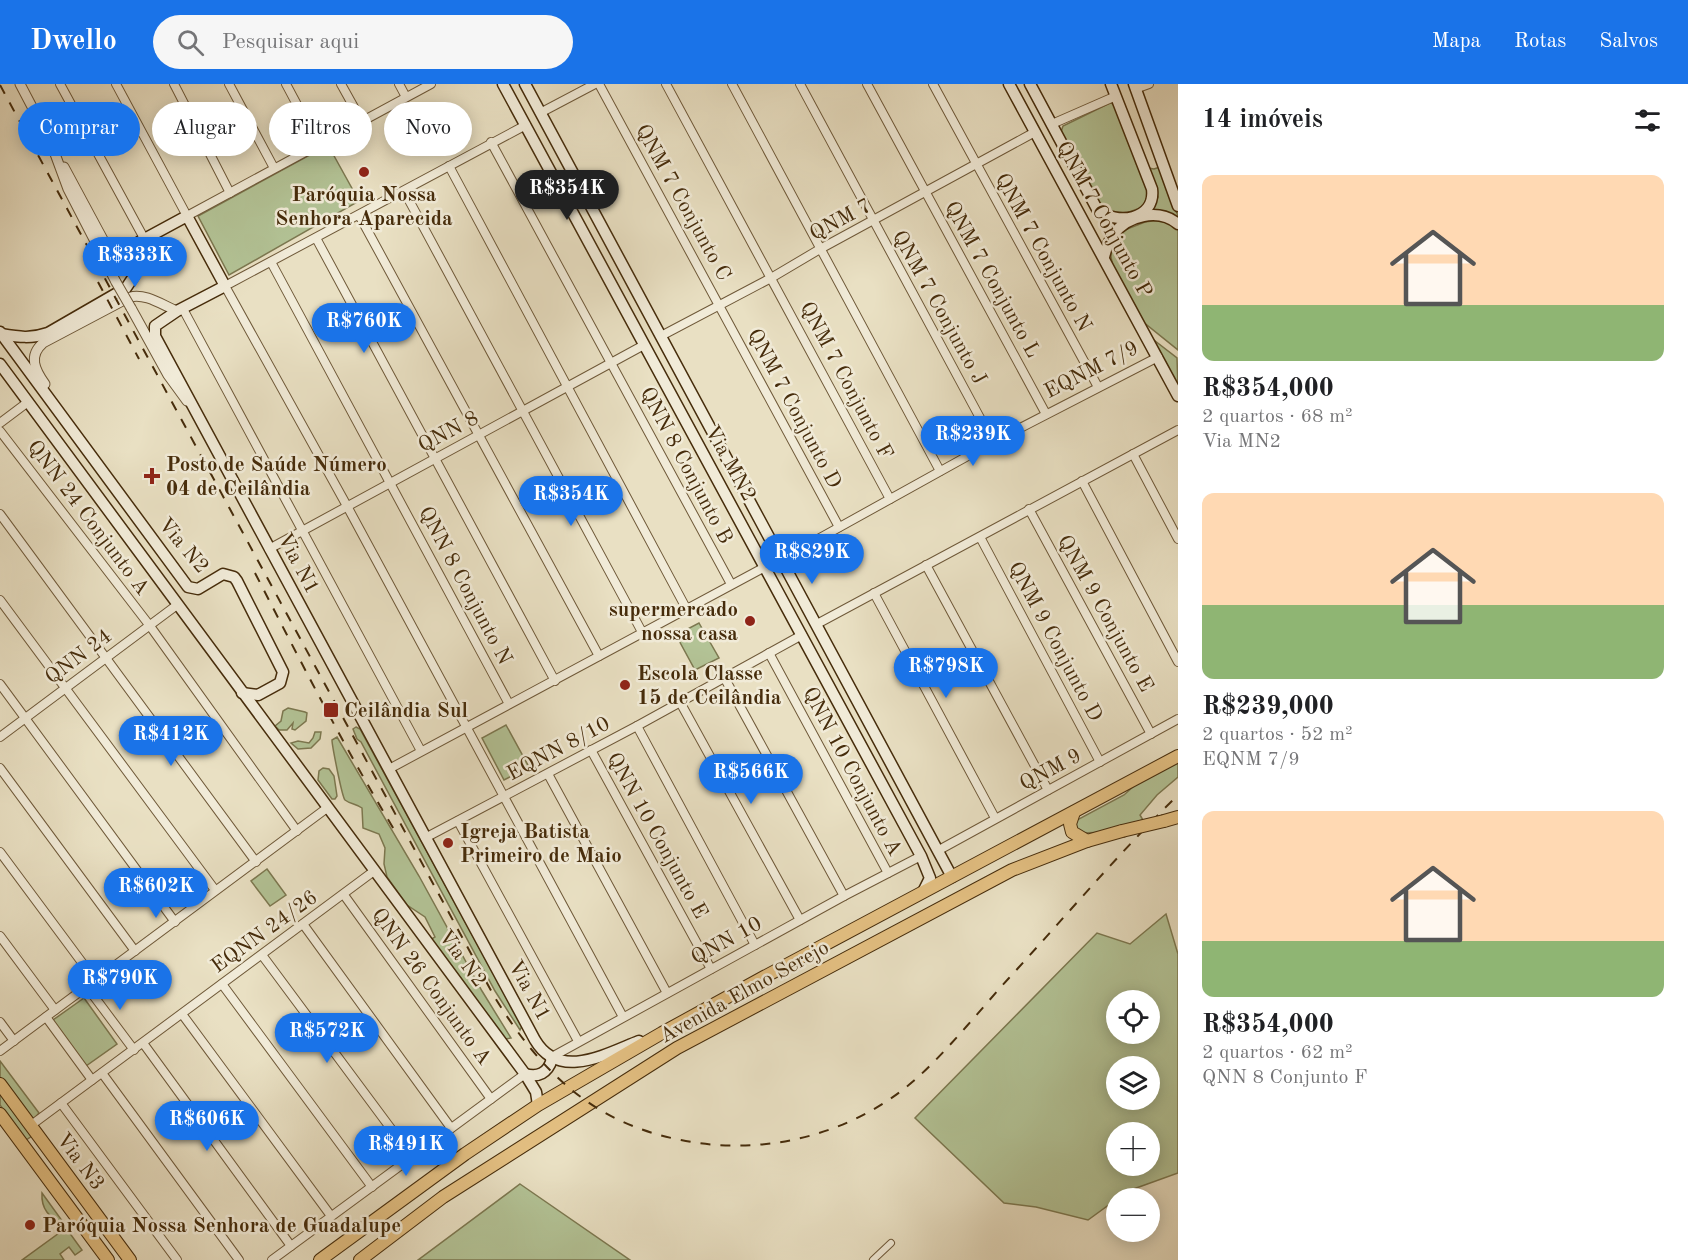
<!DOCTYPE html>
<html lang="pt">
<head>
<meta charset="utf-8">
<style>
	body { margin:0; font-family:"Old Standard TT",serif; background:#f6f6f6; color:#202124; height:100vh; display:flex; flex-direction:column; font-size:22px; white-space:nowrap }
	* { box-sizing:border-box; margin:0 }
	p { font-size:20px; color:#757577 }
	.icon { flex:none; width:33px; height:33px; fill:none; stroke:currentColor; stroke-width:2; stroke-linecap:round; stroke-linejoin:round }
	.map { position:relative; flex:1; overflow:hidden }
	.drawer { display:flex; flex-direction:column; background:#fff; width:510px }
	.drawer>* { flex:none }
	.hud { position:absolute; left:18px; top:18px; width:570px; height:54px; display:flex; gap:12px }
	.fabs { position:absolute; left:1106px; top:906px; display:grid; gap:12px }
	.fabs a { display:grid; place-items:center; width:54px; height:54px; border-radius:50%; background:#fff; box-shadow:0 3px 15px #0003; font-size:30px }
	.price { position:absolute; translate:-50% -51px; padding:0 14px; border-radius:21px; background:#1a73e8; color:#fff; font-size:20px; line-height:39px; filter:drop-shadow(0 2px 3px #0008) }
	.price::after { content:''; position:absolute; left:50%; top:36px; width:18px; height:14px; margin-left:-9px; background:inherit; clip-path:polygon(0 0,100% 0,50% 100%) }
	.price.on { background:#222; color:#fff }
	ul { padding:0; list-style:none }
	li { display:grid; align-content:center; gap:12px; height:318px; padding:0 24px }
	li span { display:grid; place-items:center; height:186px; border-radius:12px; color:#555 }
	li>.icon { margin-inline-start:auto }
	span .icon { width:108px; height:108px; fill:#fffc; stroke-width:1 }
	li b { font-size:26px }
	h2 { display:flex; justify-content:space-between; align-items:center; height:72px; padding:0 24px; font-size:26px }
	.pill { padding:0 21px; border-radius:27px; background:#fff; box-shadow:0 3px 15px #0003; font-size:21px; line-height:54px }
	.pill.on { background:#1a73e8; color:#fff }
	header { display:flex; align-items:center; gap:36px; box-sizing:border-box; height:84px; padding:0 30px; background:#1a73e8; color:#fff }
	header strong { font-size:28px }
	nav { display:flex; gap:33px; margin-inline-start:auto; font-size:21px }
	.search { width:420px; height:54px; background:#f6f6f6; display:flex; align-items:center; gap:15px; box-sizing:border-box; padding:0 21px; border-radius:33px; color:#757577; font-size:22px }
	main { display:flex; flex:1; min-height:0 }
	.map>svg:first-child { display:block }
	.green { fill:#b3c396; stroke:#7c7850; stroke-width:1.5; fill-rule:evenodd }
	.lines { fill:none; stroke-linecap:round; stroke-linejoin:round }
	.pedestrian-casing { stroke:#6f5939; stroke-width:8 }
	.minor-casing { stroke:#6f5939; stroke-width:10 }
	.tertiary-casing { stroke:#6f5939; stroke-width:11 }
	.secondary-casing { stroke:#462c0b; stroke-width:13 }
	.primary-casing { stroke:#462c0b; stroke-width:14 }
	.pedestrian { stroke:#f1ebd8; stroke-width:6 }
	.minor { stroke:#f1ebd8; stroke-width:8 }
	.tertiary { stroke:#f1ebd8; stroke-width:9 }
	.secondary { stroke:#f1ebd8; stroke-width:10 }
	.primary { stroke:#e4c082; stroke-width:12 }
	.rail { stroke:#462c0b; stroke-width:2; stroke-dasharray:10 10; stroke-linecap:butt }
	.tertiary-bridge-casing { stroke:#6f5939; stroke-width:11; stroke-linecap:butt }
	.primary-bridge-casing { stroke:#462c0b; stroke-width:14; stroke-linecap:butt }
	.tertiary-bridge { stroke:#f1ebd8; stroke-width:9 }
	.primary-bridge { stroke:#e4c082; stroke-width:12 }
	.poi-dot { fill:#8f2418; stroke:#f1ebd8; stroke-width:2 }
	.labels { text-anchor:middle; stroke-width:5; stroke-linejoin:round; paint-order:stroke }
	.poi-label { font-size:21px; font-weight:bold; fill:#462c0b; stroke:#f1ebd8; text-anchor:start }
	.street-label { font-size:21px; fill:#462c0b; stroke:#f1ebd8 }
</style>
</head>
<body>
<header>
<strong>Dwello</strong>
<div class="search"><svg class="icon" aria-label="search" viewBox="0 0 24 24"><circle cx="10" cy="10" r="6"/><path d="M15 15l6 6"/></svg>Pesquisar aqui</div>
<nav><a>Mapa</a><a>Rotas</a><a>Salvos</a></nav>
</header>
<main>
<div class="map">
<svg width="1178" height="1176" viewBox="0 0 1178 1176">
	<rect width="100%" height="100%" fill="#e9e0c3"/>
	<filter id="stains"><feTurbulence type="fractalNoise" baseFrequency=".00333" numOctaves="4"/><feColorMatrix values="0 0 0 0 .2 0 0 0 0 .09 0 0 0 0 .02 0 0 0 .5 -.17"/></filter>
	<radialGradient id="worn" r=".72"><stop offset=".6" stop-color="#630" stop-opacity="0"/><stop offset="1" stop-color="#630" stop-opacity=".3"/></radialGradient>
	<!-- green -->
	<g class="green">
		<path d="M1110,19L1115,20L1149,108L1143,123L1121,131L1103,125L1061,48L1063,42Z"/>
		<path d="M328,61L359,117L229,191L198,132Z"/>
		<path d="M1160,83L1178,132V135L1149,129L1158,113L1148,84L1154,85Z"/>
		<path d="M1159,136L1175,142L1178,146V266L1142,237L1113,183L1111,173V162L1122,147L1145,138Z"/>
		<path d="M1150,253L1177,274L1178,304Z"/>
		<path d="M699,539L719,574L695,586L676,551Z"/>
		<path d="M288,624L305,628L307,629L306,637L295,646L292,645L293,639L287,646H279L275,642L281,637L283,627Z"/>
		<path d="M506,641L529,683L504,696L482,654Z"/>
		<path d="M356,643L360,645L522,942L520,946L495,907L361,658L357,655L353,645Z"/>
		<path d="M315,648H321L320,655L311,664L298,665L291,659L298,657L309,659L313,654Z"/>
		<path d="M337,653L419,792L482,907L511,954L505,955L430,856L435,853L425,833L407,821L387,793L384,780L385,764L379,750L363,744L362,724C357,720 350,720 345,716C342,713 332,661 332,656Z"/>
		<path d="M1178,678V693L1157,711L1140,731L1143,736C1123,741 1099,752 1078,748L1075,740L1077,736L1124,711L1135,701Z"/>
		<path d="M323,684L329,685L334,692L337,712L335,715H332L318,696L319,687Z"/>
		<path d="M267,785L286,811L270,822L251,797Z"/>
		<path d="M1166,830L1178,870V1089L1128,1107L1088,1136L1036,1123L1004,1119L915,1034L1097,849L1130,860ZM1116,916H1149V950H1116ZM1116,982H1149V1016H1116ZM1116,1048H1149V1082H1116Z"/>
		<path d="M84,914L117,960L86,982L53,936Z"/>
		<path d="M0,977L39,1029L34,1035H30L0,994Z"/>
		<path d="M0,1009L32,1052L26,1056L0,1021Z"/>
		<path d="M520,1100L630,1176H418Z"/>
		<path d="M42,1109L63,1138C49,1135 41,1124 42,1109Z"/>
		<path d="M66,1144L82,1166L75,1171L69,1163L60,1170L64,1176H22Z"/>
	</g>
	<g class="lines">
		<!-- pedestrian casing -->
		<g class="pedestrian-casing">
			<path id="pedestrian" d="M873,1176L891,1159"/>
		</g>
		<!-- minor casing -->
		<g class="minor-casing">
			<g id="minor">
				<path d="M60,0L145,156"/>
				<path d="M116,0L187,132L431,0"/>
				<path d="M174,0L230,109"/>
				<path d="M229,0L274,84"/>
				<path d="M286,0L318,60"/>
				<path d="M341,0L361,36"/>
				<path d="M399,0L406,13"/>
				<path d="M599,0L839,443"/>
				<path d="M666,0L890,415"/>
				<path d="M732,0L940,387"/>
				<path d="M800,0L993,358"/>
				<path d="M867,0L1046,330"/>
				<path d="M933,0L1098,303"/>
				<path d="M1135,5L1149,0"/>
				<path d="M540,29L595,0"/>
				<path d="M1052,40L1116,12"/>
				<path d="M526,41L225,202L347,422L623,933"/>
				<path d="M491,58L731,500"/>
				<path d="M449,82L686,524"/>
				<path d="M404,107L642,548"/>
				<path d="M359,131L599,572"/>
				<path d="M316,154L555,597"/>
				<path d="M271,178L509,620"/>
				<path d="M183,225L421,667"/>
				<path d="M661,252L771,194L820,165L1035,48"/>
				<path d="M0,339L28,318"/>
				<path d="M0,347L150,542L297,747"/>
				<path d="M1133,370L1178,455"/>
				<path d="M1082,397L1178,578"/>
				<path d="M1029,425L1151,650"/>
				<path d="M0,430L256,778"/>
				<path d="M980,453L1100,678"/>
				<path d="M269,465L644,261"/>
				<path d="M782,475L993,358L1158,273"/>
				<path d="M926,481L1048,706"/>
				<path d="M874,509L995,734"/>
				<path d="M0,516L215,806"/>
				<path d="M817,540L1178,346"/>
				<path d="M769,569L888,789"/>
				<path d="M724,593L844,812"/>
				<path d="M0,600L175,838"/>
				<path d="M680,618L800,836"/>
				<path d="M637,642L755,861"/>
				<path d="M0,653L177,521"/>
				<path d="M591,666L711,885"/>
				<path d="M0,684L135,867"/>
				<path d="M389,685L765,483"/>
				<path d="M548,690L667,909"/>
				<path d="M458,737L578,957"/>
				<path d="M425,754L637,642L802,551"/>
				<path d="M939,766L1178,635"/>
				<path d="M0,768L95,896"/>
				<path d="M344,811L491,1015"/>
				<path d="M303,840L451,1044"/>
				<path d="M0,852L55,926"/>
				<path d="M262,871L412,1073"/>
				<path d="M222,900L372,1103"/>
				<path d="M87,903L134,966"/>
				<path d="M182,930L331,1132"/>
				<path d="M46,933L92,996"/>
				<path d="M0,938L14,957"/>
				<path d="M143,959L291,1162"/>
				<path d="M0,967L327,724"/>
				<path d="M550,974L844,812L921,772"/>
				<path d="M102,989L239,1176"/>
				<path d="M61,1019L177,1176"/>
				<path d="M30,1042L374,787"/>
				<path d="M272,1176L525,990"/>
			</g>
		</g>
		<!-- tertiary casing -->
		<g class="tertiary-casing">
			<g id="tertiary">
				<path d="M20,0L51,59L68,105L116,198"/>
				<path d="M64,83L107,163L114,168L139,158"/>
				<path d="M131,224L168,291L187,317"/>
				<path d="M45,300C35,286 28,272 43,259L130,213C146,209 162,221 177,227"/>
			</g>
		</g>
		<!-- secondary casing -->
		<g class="secondary-casing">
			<g id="secondary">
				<path d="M503,0L921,772L930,794L923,808"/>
				<path d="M525,0L952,793"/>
				<path d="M1009,0L1178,312"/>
				<path d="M1030,0L1097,125C1116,142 1156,136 1152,105L1111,0"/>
				<path d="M1134,0L1178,122"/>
				<path d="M1104,173C1106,165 1108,158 1113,151C1127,131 1159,124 1178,140"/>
				<path d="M0,248L188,503L198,505L223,490L234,493L237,497L283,588L280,599L258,611L242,609"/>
				<path d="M1,250C19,253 31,255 48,249L126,204L134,192L139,158L187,132L225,202L177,227L155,242V252L535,956C559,997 606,970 639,957"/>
				<path d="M0,280L525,990L536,1008L538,1021"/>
				<path d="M525,990C538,994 548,989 552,975"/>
			</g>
		</g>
		<!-- primary casing -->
		<g class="primary-casing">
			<g id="primary">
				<path d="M1074,728L1070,740L1072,748L1087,757"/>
				<path d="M1164,737L1178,733"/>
				<path d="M0,1000L130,1176"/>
				<path d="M0,1030L108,1176"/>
				<path d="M320,1176L465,1070L538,1021L662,949L764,893L1178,672"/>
				<path d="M360,1176L443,1113L677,964L1012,786L1087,757L1122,747"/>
			</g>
		</g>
		<!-- pedestrian -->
		<use href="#pedestrian" class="pedestrian"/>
		<!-- minor -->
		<use href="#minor" class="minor"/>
		<!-- tertiary -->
		<use href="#tertiary" class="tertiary"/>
		<!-- secondary -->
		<use href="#secondary" class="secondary"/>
		<!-- primary -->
		<use href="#primary" class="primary"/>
		<!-- rail -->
		<g class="rail">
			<path d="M0,1L494,912C539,986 592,1039 681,1056C764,1073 853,1051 917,994C950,964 979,927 1009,894C1065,833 1119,769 1178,711"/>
			<path d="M98,198L139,275"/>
			<path d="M255,489C300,576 344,663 395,747"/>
		</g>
		<!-- tertiary-bridge casing -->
		<g class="tertiary-bridge-casing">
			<path id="tertiary-bridge" d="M116,198L131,224"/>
		</g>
		<!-- primary-bridge casing -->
		<g class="primary-bridge-casing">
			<path id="primary-bridge" d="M1122,747L1164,737"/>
		</g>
		<!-- tertiary-bridge -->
		<use href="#tertiary-bridge" class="tertiary-bridge"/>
		<!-- primary-bridge -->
		<use href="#primary-bridge" class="primary-bridge"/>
	</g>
	<!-- markers -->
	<g class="poi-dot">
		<circle cx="364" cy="88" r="6"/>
		<path d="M149 383h6v6h6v6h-6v6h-6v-6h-6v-6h6z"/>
		<circle cx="750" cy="537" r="6"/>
		<circle cx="625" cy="601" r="6"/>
		<rect x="323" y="618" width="16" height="16" rx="3"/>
		<circle cx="448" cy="759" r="6"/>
		<circle cx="30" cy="1141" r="6"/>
	</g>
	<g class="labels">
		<!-- poi labels -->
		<g class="poi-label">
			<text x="364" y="117" text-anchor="middle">Paróquia Nossa<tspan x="364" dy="24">Senhora Aparecida</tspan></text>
			<text x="166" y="387">Posto de Saúde Número<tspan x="166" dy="24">04 de Ceilândia</tspan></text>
			<text x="738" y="532" text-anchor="end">supermercado<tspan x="738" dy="24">nossa casa</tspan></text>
			<text x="637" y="596">Escola Classe<tspan x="637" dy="24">15 de Ceilândia</tspan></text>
			<text x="344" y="633">Ceilândia Sul</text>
			<text x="460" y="754">Igreja Batista<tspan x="460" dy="24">Primeiro de Maio</tspan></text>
			<text x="42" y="1148">Paróquia Nossa Senhora de Guadalupe</text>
		</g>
		<!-- street labels -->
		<g class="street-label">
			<text transform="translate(684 118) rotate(61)" y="7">QNM 7 Conjunto C</text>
			<text transform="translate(840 135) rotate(-28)" y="7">QNM 7</text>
			<text transform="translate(1105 135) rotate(61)" y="7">QNM 7 Conjunto P</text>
			<text transform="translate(1044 168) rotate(61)" y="7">QNM 7 Conjunto N</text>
			<text transform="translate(993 195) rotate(61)" y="7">QNM 7 Conjunto L</text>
			<text transform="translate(940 223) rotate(61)" y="7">QNM 7 Conjunto J</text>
			<text transform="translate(1091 285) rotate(-27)" y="7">EQNM 7/9</text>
			<text transform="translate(847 296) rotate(62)" y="7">QNM 7 Conjunto F</text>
			<text transform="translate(795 324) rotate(62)" y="7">QNM 7 Conjunto D</text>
			<text transform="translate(448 347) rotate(-28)" y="7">QNN 8</text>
			<text transform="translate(731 379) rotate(61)" y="7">Via MN2</text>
			<text transform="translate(687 381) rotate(62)" y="7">QNN 8 Conjunto B</text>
			<text transform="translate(89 433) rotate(53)" y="7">QNN 24 Conjunto A</text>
			<text transform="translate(184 461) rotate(50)" y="7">Via N2</text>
			<text transform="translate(299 479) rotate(62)" y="7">Via N1</text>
			<text transform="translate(466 501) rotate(62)" y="7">QNN 8 Conjunto N</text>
			<text transform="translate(1106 529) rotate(61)" y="7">QNM 9 Conjunto E</text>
			<text transform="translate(1056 557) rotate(62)" y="7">QNM 9 Conjunto D</text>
			<text transform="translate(78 572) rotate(-37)" y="7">QNN 24</text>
			<text transform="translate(558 664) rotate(-28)" y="7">EQNN 8/10</text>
			<text transform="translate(1050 685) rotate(-28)" y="7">QNM 9</text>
			<text transform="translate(853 687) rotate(62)" y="7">QNN 10 Conjunto A</text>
			<text transform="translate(658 751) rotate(61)" y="7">QNN 10 Conjunto E</text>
			<text transform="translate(264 847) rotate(-36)" y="7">EQNN 24/26</text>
			<text transform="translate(726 856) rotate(-29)" y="7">QNN 10</text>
			<text transform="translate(463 874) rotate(53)" y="7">Via N2</text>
			<text transform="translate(432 902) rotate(54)" y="7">QNN 26 Conjunto A</text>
			<text transform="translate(530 906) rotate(61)" y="7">Via N1</text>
			<text transform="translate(744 907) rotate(-29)" y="7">Avenida Elmo Serejo</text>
			<text transform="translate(81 1077) rotate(53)" y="7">Via N3</text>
		</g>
	</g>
	<rect width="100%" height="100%" filter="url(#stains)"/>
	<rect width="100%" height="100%" fill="url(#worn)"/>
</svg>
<div class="fabs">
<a><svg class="icon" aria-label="locate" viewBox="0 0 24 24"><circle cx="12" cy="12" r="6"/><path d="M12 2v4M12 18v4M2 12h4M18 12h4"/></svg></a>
<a><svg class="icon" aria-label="layers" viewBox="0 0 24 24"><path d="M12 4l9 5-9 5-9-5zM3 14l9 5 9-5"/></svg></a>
<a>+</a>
<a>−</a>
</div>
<b class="price on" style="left:567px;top:137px">R$354K</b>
<b class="price" style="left:135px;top:204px">R$333K</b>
<b class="price" style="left:364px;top:270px">R$760K</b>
<b class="price" style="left:973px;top:383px">R$239K</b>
<b class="price" style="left:571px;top:443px">R$354K</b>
<b class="price" style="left:812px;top:501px">R$829K</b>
<b class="price" style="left:946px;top:615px">R$798K</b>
<b class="price" style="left:171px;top:683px">R$412K</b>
<b class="price" style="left:751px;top:721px">R$566K</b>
<b class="price" style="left:156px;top:835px">R$602K</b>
<b class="price" style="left:120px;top:927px">R$790K</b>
<b class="price" style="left:327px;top:980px">R$572K</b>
<b class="price" style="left:207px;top:1068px">R$606K</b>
<b class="price" style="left:406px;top:1093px">R$491K</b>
<div class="hud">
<a class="pill on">Comprar</a>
<a class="pill">Alugar</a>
<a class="pill">Filtros</a>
<a class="pill">Novo</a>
</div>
</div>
<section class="drawer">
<h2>14 imóveis<svg class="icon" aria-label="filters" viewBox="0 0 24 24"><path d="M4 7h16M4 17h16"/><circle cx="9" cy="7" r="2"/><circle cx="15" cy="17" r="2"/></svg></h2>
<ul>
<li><span style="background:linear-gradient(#ffd9b3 70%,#8fb573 0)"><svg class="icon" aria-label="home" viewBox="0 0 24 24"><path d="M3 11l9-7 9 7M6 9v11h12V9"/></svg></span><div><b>R$354,000</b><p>2 quartos · 68 m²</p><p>Via MN2</p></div></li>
<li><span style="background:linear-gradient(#ffd9b3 60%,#8fb573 0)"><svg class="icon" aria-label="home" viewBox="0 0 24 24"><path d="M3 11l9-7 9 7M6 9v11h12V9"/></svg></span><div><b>R$239,000</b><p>2 quartos · 52 m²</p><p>EQNM 7/9</p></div></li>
<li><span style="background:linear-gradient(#ffd9b3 70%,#8fb573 0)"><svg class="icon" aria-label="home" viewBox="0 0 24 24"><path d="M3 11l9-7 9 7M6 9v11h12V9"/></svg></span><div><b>R$354,000</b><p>2 quartos · 62 m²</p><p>QNN 8 Conjunto F</p></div></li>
</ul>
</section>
</main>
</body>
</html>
